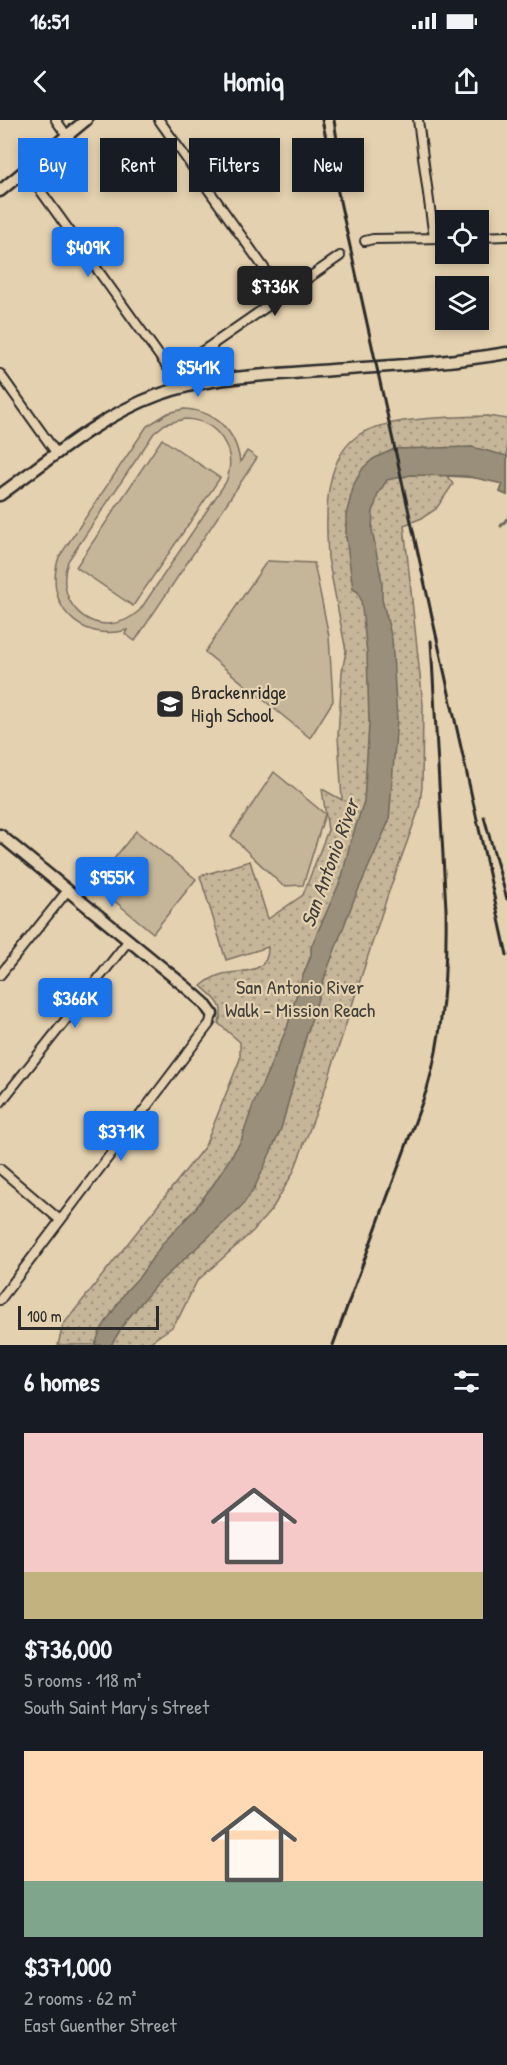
<!DOCTYPE html>
<html lang="en">
<head>
<meta charset="utf-8">
<style>
	body { margin:0; font-family:"Patrick Hand",sans-serif; background:#20242c; color:#f1f3f6; height:100vh; display:flex; flex-direction:column; font-size:22px; white-space:nowrap }
	* { box-sizing:border-box; margin:0 }
	p { font-size:20px; color:#9ea1a6 }
	.icon { flex:none; width:33px; height:33px; fill:none; stroke:currentColor; stroke-width:2; stroke-linecap:round; stroke-linejoin:round }
	.map { position:relative; height:1225px; overflow:hidden }
	.sheet { display:flex; flex-direction:column; background:#171b24; flex:1 }
	.sheet>* { flex:none }
	.banner { position:absolute; left:18px; top:18px; width:471px; height:54px; display:flex; gap:12px }
	.buttons { position:absolute; left:435px; top:90px; display:grid; gap:12px }
	.buttons a { display:grid; place-items:center; width:54px; height:54px; border-radius:0px; background:#171b24; box-shadow:0 3px 9px #0003; font-size:30px }
	.scale { position:absolute; left:18px; bottom:15px; width:141px; box-sizing:border-box; padding-left:6px; border:3px solid #2b2b2b; border-top:0; font-size:16px; line-height:21px; white-space:nowrap; color:#2b2b2b; -webkit-text-stroke:4px #e4d1af; paint-order:stroke }
	.price { position:absolute; translate:-50% -51px; padding:0 14px; border-radius:6px; background:#1a73e8; color:#fff; font-size:20px; line-height:39px; filter:drop-shadow(0 2px 3px #0008) }
	.price::after { content:''; position:absolute; left:50%; top:36px; width:18px; height:14px; margin-left:-9px; background:inherit; clip-path:polygon(0 0,100% 0,50% 100%) }
	.price.selected { background:#222; color:#fff }
	ul { padding:0; list-style:none }
	li { display:grid; align-content:center; gap:12px; height:318px; padding:0 24px }
	li span { display:grid; place-items:center; height:186px; border-radius:0px; color:#555 }
	li>.icon { margin-inline-start:auto }
	span .icon { width:108px; height:108px; fill:#fffc; stroke-width:1 }
	li b { font-size:26px }
	h2 { display:flex; justify-content:space-between; align-items:center; height:72px; padding:0 24px; font-size:26px }
	.pill { padding:0 21px; border-radius:0px; background:#171b24; box-shadow:0 3px 9px #0003; font-size:21px; line-height:54px }
	.pill.selected { background:#1a73e8; color:#fff }
	.status { display:flex; justify-content:space-between; align-items:center; height:42px; padding:0 30px; background:#171b24; direction:ltr }
	.status svg { height:16px; fill:currentColor }
	header { display:flex; justify-content:space-between; align-items:center; height:78px; padding:0 24px; background:#171b24; font-size:27px; font-weight:700 }
	.map>svg:first-child { display:block }
	.grass { fill:#c6b699; stroke:#787062; stroke-width:1.5; fill-rule:evenodd }
	.park { fill:url(#park-dots); stroke:#787062; stroke-width:1.5 }
	.water { fill:#9a8f7a; stroke:#6e675a; stroke-width:1.5 }
	.lines { fill:none; stroke-linecap:round; stroke-linejoin:round }
	.stream { stroke:#6e675a; stroke-width:3 }
	.street-casing { stroke:#2b2b2b; stroke-width:12 }
	.secondary-casing { stroke:#2b2b2b; stroke-width:15 }
	.street { stroke:#e4d1af; stroke-width:8 }
	.secondary { stroke:#e4d1af; stroke-width:10 }
	.rail { stroke:#2b2b2b; stroke-width:3 }
	.labels { text-anchor:middle; stroke-width:4.5; stroke-linejoin:round; paint-order:stroke }
	.poi-label { font-size:20px; fill:#2b2b2b; stroke:#e4d1af; text-anchor:start }
	.park-label { font-size:20px; fill:#42403c; stroke:#e4d1af }
	.water-label { font-size:21px; font-style:italic; fill:#413f3b; stroke:#e4d1af }
</style>
</head>
<body>
<div class="status"><b>16:51</b><svg viewBox="0 0 49 12"><path d="M0 12V9h3v3zM5 12V6h3v6zM10 12V3h3v9zM15 12V0h3v12zM26 1h20v11H26zM47 4h2v5h-2z"/></svg></div>
<header><svg class="icon" aria-label="back" viewBox="0 0 24 24"><path d="M15 5l-7 7 7 7"/></svg>Homiq<svg class="icon" aria-label="share" viewBox="0 0 24 24"><path d="M12 15V3M7 8l5-5 5 5M5 13v7h14v-7"/></svg></header>
<div class="map">
<svg width="507" height="1225" viewBox="0 0 507 1225">
	<defs>
		<pattern id="park-dots" width="8" height="8" patternUnits="userSpaceOnUse" patternTransform="scale(1.5)"><rect width="8" height="8" fill="#c6b699"/><path d="M2 2h.1M6 6h.1" fill="none" stroke="#a1947d" stroke-width="1.8" stroke-linecap="round"/></pattern>
	</defs>
	<rect width="100%" height="100%" fill="#e4d1af"/>
	<filter id="ink" filterUnits="userSpaceOnUse"><feTurbulence type="fractalNoise" baseFrequency=".0167" numOctaves="2"/><feDisplacementMap in="SourceGraphic" scale="12" xChannelSelector="R" yChannelSelector="G"/><feConvolveMatrix kernelMatrix="1 2 1 2 8 2 1 2 1" color-interpolation-filters="sRGB"/></filter>
	<g filter="url(#ink)">
		<!-- grass -->
		<g class="grass">
			<path d="M184,289C216,291 236,311 240,342L247,331L257,338L135,521L125,514L127,510C79,523 43,484 59,437L147,306L168,293ZM185,299C218,300 238,330 226,362L140,490C103,525 51,489 68,441L154,313L165,304Z"/>
			<path d="M162,319L220,358L133,486L76,447Z"/>
			<path d="M267,441L314,443L329,516L333,581L310,618L205,532Z"/>
			<path d="M274,652L325,694L303,765L283,766L231,716Z"/>
			<path d="M136,711L196,759L153,813L94,764Z"/>
		</g>
		<!-- park -->
		<path class="park" d="M487,296L507,299V375L500,372L503,364L478,358L447,356L453,364L436,389L422,398L404,405L423,584L422,667L419,689L387,777L325,969L293,1053L272,1089L253,1111L197,1161L179,1197L172,1207L146,1225H58L63,1205L205,1026L240,939V922L218,903C228,886 213,877 201,866C207,861 215,856 223,854C241,850 269,855 268,827L226,840L200,756L250,741L268,799L303,775L328,710L322,669L342,680L338,616L342,552L346,531L328,438C326,400 322,343 356,317C381,297 454,297 487,296Z"/>
		<!-- water -->
		<path class="water" d="M472,327L507,336V375L500,372L503,364L466,356L411,355L387,360L378,374L373,392L372,410L382,462V479L392,519L397,599L389,701L353,782L326,853L306,917L281,1009L255,1067L242,1086L155,1166L126,1201L111,1225H95L100,1211L126,1171L140,1156L163,1123L195,1089L213,1065L241,1021L253,985L287,908L299,866L311,835V827L342,757L349,727L364,681L369,604L367,533L361,480L358,472L353,469L346,417V395L354,364L363,348L373,339L394,329Z"/>
		<g class="lines">
			<!-- stream -->
			<path class="stream" d="M501,406L507,399"/>
			<!-- street casing -->
			<g class="street-casing">
				<g id="street">
					<path d="M56,0L67,16"/>
					<path d="M159,0L284,176"/>
					<path d="M418,0L434,118"/>
					<path d="M25,49L171,252L178,269"/>
					<path d="M478,117L507,116"/>
					<path d="M365,121L373,119L446,118"/>
					<path d="M171,252L213,224"/>
					<path d="M0,254L57,334"/>
					<path d="M212,260L210,238L213,224L340,136"/>
					<path d="M0,855L68,770"/>
					<path d="M0,983L129,820"/>
					<path d="M0,1049L60,1100"/>
					<path d="M0,1180L210,903L212,894"/>
				</g>
			</g>
			<!-- secondary casing -->
			<g class="secondary-casing">
				<g id="secondary">
					<path d="M0,71L86,0"/>
					<path d="M0,375C50,339 100,296 158,275C202,259 247,256 293,253C364,247 437,245 507,233"/>
					<path d="M0,715L187,868L204,883L212,894"/>
				</g>
			</g>
			<!-- street -->
			<use href="#street" class="street"/>
			<!-- secondary -->
			<use href="#secondary" class="secondary"/>
			<!-- rail -->
			<g class="rail">
				<path d="M322,0L507,835"/>
				<path d="M334,0L343,60"/>
				<path d="M484,697L507,779"/>
				<path d="M333,1225L427,969C444,912 447,849 446,789L431,521"/>
			</g>
		</g>
	</g>
	<!-- icons -->
	<defs>
		<g id="school-square" transform="scale(1.5)"><rect x="-9" y="-9" width="18" height="18" rx="4" fill="#2b2b2b" stroke="#e4d1af"/><path d="M0-5L7-2L0 1L-7-2ZM-4 1L0 2.5L4 1V4Q0 6-4 4Z" fill="#fff"/></g>
	</defs>
	<g fill-rule="evenodd">
		<use href="#school-square" x="170" y="584"/>
	</g>
	<g class="labels">
		<!-- poi labels -->
		<g class="poi-label">
			<text x="191" y="579">Brackenridge<tspan x="191" dy="23">High School</tspan></text>
		</g>
		<!-- park labels -->
		<g class="park-label">
			<text x="300" y="874">San Antonio River<tspan x="300" dy="23">Walk - Mission Reach</tspan></text>
		</g>
		<!-- water labels -->
		<g class="water-label">
			<text transform="translate(330 743) rotate(-70)" y="7">San Antonio River</text>
		</g>
	</g>
</svg>
<div class="buttons">
<a><svg class="icon" aria-label="locate" viewBox="0 0 24 24"><circle cx="12" cy="12" r="6"/><path d="M12 2v4M12 18v4M2 12h4M18 12h4"/></svg></a>
<a><svg class="icon" aria-label="layers" viewBox="0 0 24 24"><path d="M12 4l9 5-9 5-9-5zM3 14l9 5 9-5"/></svg></a>
</div>
<div class="scale">100 m</div>
<b class="price" style="left:88px;top:158px">$409K</b>
<b class="price selected" style="left:275px;top:197px">$736K</b>
<b class="price" style="left:198px;top:278px">$541K</b>
<b class="price" style="left:112px;top:788px">$955K</b>
<b class="price" style="left:75px;top:909px">$366K</b>
<b class="price" style="left:121px;top:1042px">$371K</b>
<div class="banner">
<a class="pill selected">Buy</a>
<a class="pill">Rent</a>
<a class="pill">Filters</a>
<a class="pill">New</a>
</div>
</div>
<section class="sheet">
<h2>6 homes<svg class="icon" aria-label="filters" viewBox="0 0 24 24"><path d="M4 7h16M4 17h16"/><circle cx="9" cy="7" r="2"/><circle cx="15" cy="17" r="2"/></svg></h2>
<ul>
<li><span style="background:linear-gradient(#f6c9c9 75%,#c2b280 0)"><svg class="icon" aria-label="home" viewBox="0 0 24 24"><path d="M3 11l9-7 9 7M6 9v11h12V9"/></svg></span><div><b>$736,000</b><p>5 rooms · 118 m²</p><p>South Saint Mary's Street</p></div></li>
<li><span style="background:linear-gradient(#ffd9b3 70%,#7fa58c 0)"><svg class="icon" aria-label="home" viewBox="0 0 24 24"><path d="M3 11l9-7 9 7M6 9v11h12V9"/></svg></span><div><b>$371,000</b><p>2 rooms · 62 m²</p><p>East Guenther Street</p></div></li>
</ul>
</section>
</body>
</html>
